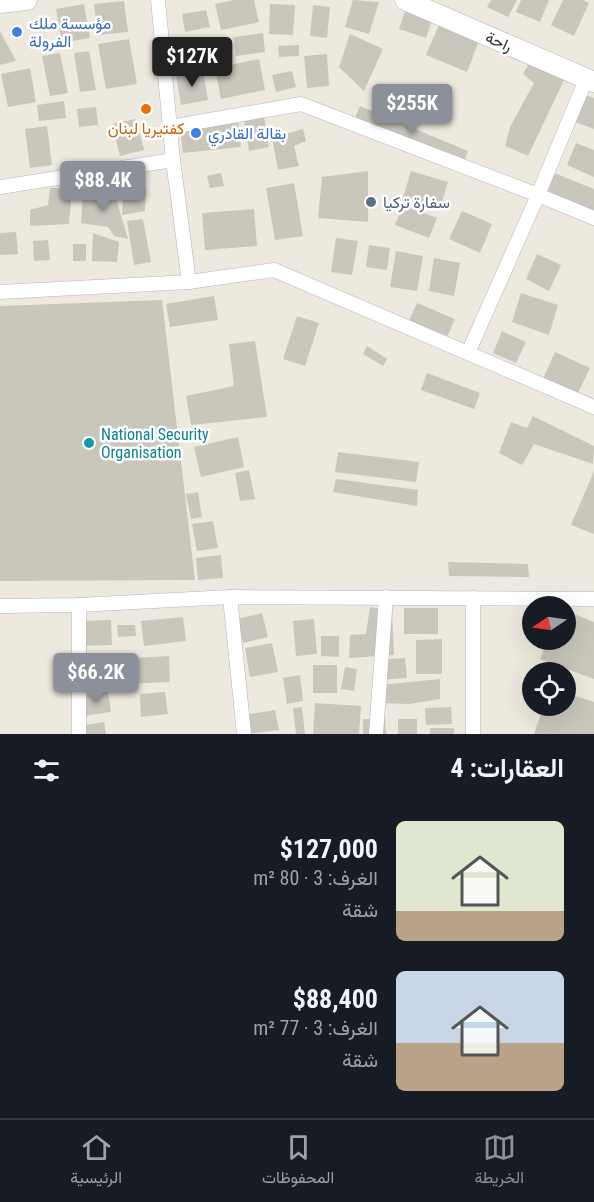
<!DOCTYPE html>
<html lang="ar">
<head>
<meta charset="utf-8">
<style>
	body { margin:0; font-family:"Roboto Condensed",Vazirmatn,sans-serif; background:#242831; color:#f1f3f6; direction:rtl; height:100vh; display:flex; flex-direction:column; font-size:22px; white-space:nowrap }
	* { box-sizing:border-box; margin:0 }
	p { font-size:20px; color:#9ea1a6 }
	.icon { flex:none; width:33px; height:33px; fill:none; stroke:currentColor; stroke-width:2; stroke-linecap:round; stroke-linejoin:round }
	.map { position:relative; height:734px; overflow:hidden; direction:ltr }
	.sheet { display:flex; flex-direction:column; background:#171b24; flex:1 }
	.sheet>* { flex:none }
	.needle { width:39px; rotate:257deg }
	.fabs { position:absolute; left:522px; top:596px; display:grid; gap:12px }
	.fabs a { display:grid; place-items:center; width:54px; height:54px; border-radius:50%; background:#171b24; box-shadow:0 6px 24px #0002; font-size:30px }
	.price { position:absolute; translate:-50% -51px; padding:0 14px; border-radius:6px; background:#8c9099; color:#fff; font-size:20px; line-height:39px; filter:drop-shadow(0 2px 3px #0008) }
	.price::after { content:''; position:absolute; left:50%; top:36px; width:18px; height:14px; margin-left:-9px; background:inherit; clip-path:polygon(0 0,100% 0,50% 100%) }
	.price.on { background:#222; color:#fff }
	ul { padding:0; list-style:none }
	li { display:flex; align-items:center; gap:18px; height:150px; padding:0 30px }
	li span { display:grid; place-items:center; flex:none; width:168px; height:120px; border-radius:9px; color:#555 }
	li>.icon { margin-inline-start:auto }
	span .icon { width:72px; height:72px; fill:#fffc; stroke-width:1 }
	li b { font-size:26px }
	h2 { display:flex; justify-content:space-between; align-items:center; height:72px; padding:0 30px; font-size:26px }
	.dock { display:flex; justify-content:space-around; align-items:center; height:84px; border-top:2px solid #363941; background:#171b24; font-size:16px; color:#9ea1a6 }
	.dock a { display:grid; justify-items:center; gap:3px }
	.dock .on { color:#8c9099 }
	.map>svg:first-child { display:block }
	.building { fill:#c9c7bc }
	.lines { fill:none; stroke-linecap:round; stroke-linejoin:round }
	.street-casing { stroke:#b2b3c0; stroke-width:15 }
	.secondary-casing { stroke:#b2b3c0; stroke-width:21 }
	.street { stroke:#fff; stroke-width:14 }
	.secondary { stroke:#fff; stroke-width:20 }
	.shop-dot { fill:#3f7fe0; stroke:#fff; stroke-width:2 }
	.food-dot { fill:#e8710a; stroke:#fff; stroke-width:2 }
	.service-dot { fill:#5c6f8a; stroke:#fff; stroke-width:2 }
	.culture-dot { fill:#0f9aa8; stroke:#fff; stroke-width:2 }
	.labels { text-anchor:middle; stroke-width:5; stroke-linejoin:round; paint-order:stroke }
	.shop-label { font-size:16px; fill:#366cbe; stroke:#fff; text-anchor:start }
	.street-label { font-size:16px; fill:#2c2c2c; stroke:#fff }
	.food-label { font-size:16px; fill:#c56008; stroke:#fff }
	.service-label { font-size:16px; fill:#4e5e75; stroke:#fff; text-anchor:start }
	.culture-label { font-size:16px; fill:#0d838f; stroke:#fff; text-anchor:start }
</style>
</head>
<body>
<div class="map">
<svg width="594" height="734" viewBox="0 0 594 734">
	<rect width="100%" height="100%" fill="#eee9de"/>
	<!-- building -->
	<g class="building">
		<path d="M234,0H254L259,22L221,30L215,4Z"/>
		<path d="M353,0L379,2L369,34L345,27Z"/>
		<path d="M491,0H517L508,17L487,7Z"/>
		<path d="M521,0H549L540,22L516,12Z"/>
		<path d="M563,0H583L589,3L574,36L551,25Z"/>
		<path d="M124,1L128,32L98,35L94,4Z"/>
		<path d="M84,4L90,38L62,43L56,9Z"/>
		<path d="M270,4L295,5L293,35L269,34Z"/>
		<path d="M313,5L330,7L327,38L310,36Z"/>
		<path d="M206,10L210,27L185,32L182,14Z"/>
		<path d="M405,11L432,20L426,38L399,29Z"/>
		<path d="M439,25L479,41L467,72L426,55Z"/>
		<path d="M0,31L16,61L0,65Z"/>
		<path d="M263,33L265,52L236,56L234,37Z"/>
		<path d="M350,34L383,49L364,91L339,67Z"/>
		<path d="M213,38L216,58L172,64L169,44Z"/>
		<path d="M129,39L137,84L106,89L98,44Z"/>
		<path d="M299,45V56L279,57L278,46Z"/>
		<path d="M89,51L96,90L80,92L74,53Z"/>
		<path d="M60,53L68,93L50,96L42,56Z"/>
		<path d="M327,54L329,86L307,88L304,56Z"/>
		<path d="M259,59L265,90L221,99L215,68Z"/>
		<path d="M530,62L565,78L528,156L505,146L510,127L534,83L523,74Z"/>
		<path d="M30,68L36,102L8,107L1,74Z"/>
		<path d="M203,70L208,100L181,105L176,75Z"/>
		<path d="M292,71L296,87L276,92L272,75Z"/>
		<path d="M378,84L406,92L400,109L373,100Z"/>
		<path d="M585,95L594,98V129L575,122Z"/>
		<path d="M64,101L66,118L39,121L37,105Z"/>
		<path d="M360,106L468,151L463,164L355,118Z"/>
		<path d="M96,107L98,125L79,127L77,109Z"/>
		<path d="M264,116L269,147L249,151L244,120Z"/>
		<path d="M136,119L144,150L120,156L112,124Z"/>
		<path d="M238,122L241,147L183,153L180,128Z"/>
		<path d="M47,126L52,165L30,168L25,129Z"/>
		<path d="M303,129L306,141L294,146L299,166L278,170L272,138Z"/>
		<path d="M576,143L594,150V177L567,165Z"/>
		<path d="M368,171V222L318,218L322,177Z"/>
		<path d="M411,171L448,182L440,208L403,197Z"/>
		<path d="M549,171L594,189V211L541,190Z"/>
		<path d="M141,173L143,185L125,188L123,176Z"/>
		<path d="M221,173L224,186L210,188L207,176Z"/>
		<path d="M294,183L303,236L275,240L266,188Z"/>
		<path d="M50,188H61L63,198H71L69,224L30,226V210L48,205Z"/>
		<path d="M146,189L145,211L122,215L123,192Z"/>
		<path d="M83,190L114,192L128,239L114,236L108,227L81,223Z"/>
		<path d="M403,205L437,218L429,238L395,225Z"/>
		<path d="M254,209L257,246L205,250L202,213Z"/>
		<path d="M462,211L492,224L480,253L449,239Z"/>
		<path d="M143,219L151,262L134,265L127,221Z"/>
		<path d="M16,232L18,254L0,255V233Z"/>
		<path d="M93,233L119,242L117,262L92,261Z"/>
		<path d="M336,238L358,241L352,275L331,272Z"/>
		<path d="M48,240L50,260L34,261L33,241Z"/>
		<rect x="73" y="244" width="13" height="17"/>
		<path d="M369,245L390,248L387,270L366,267Z"/>
		<path d="M396,251L423,256L417,291L390,287Z"/>
		<path d="M537,254L561,265L549,291L526,279Z"/>
		<path d="M434,258L460,263L454,296L429,291Z"/>
		<path d="M521,293L558,305L549,335L512,322Z"/>
		<path d="M214,296L218,320L170,327L166,304Z"/>
		<path d="M162,300L195,580L0,581V306Z"/>
		<path d="M417,303L455,319L446,339L408,323Z"/>
		<path d="M297,316L319,323L305,366L283,359Z"/>
		<path d="M502,331L526,342L516,363L493,353Z"/>
		<path d="M255,341L267,417L191,425L186,396L234,386L229,344Z"/>
		<path d="M367,346L387,359L383,366L363,354Z"/>
		<path d="M555,352L590,368L577,395L543,379Z"/>
		<path d="M427,373L480,393L474,409L421,390Z"/>
		<path d="M533,416L594,446L593,464L534,444L522,465L499,453L511,422L527,428Z"/>
		<path d="M238,437L244,467L201,477L194,447Z"/>
		<path d="M338,452L419,462L416,482L335,472Z"/>
		<path d="M249,470L255,499L240,501L235,473Z"/>
		<path d="M594,471V534L571,525Z"/>
		<path d="M336,479L418,490L417,506L333,492Z"/>
		<path d="M198,492L202,517L191,519L186,494Z"/>
		<path d="M213,521L218,548L197,551L192,524Z"/>
		<path d="M221,555L223,578L198,580L196,558Z"/>
		<path d="M448,562L528,564L529,577L449,576Z"/>
		<path d="M370,607L392,611L394,655L349,658L350,635L366,634Z"/>
		<rect x="404" y="608" width="34" height="26"/>
		<path d="M566,611L594,622V679L540,659L548,639H566Z"/>
		<path d="M262,613L268,637L243,643L237,619Z"/>
		<path d="M183,617L186,641L144,646L141,621Z"/>
		<path d="M314,619L317,654L296,656L293,621Z"/>
		<path d="M111,620L112,645L83,646L82,621Z"/>
		<path d="M117,625H135L136,636L118,637Z"/>
		<path d="M321,636H339V657L321,656Z"/>
		<path d="M442,639V674H416V640Z"/>
		<path d="M272,643L278,672L250,677L245,648Z"/>
		<path d="M116,653L117,687L85,688L83,655Z"/>
		<path d="M169,656L170,682L121,684L119,659Z"/>
		<path d="M405,658L407,678L376,680L375,660Z"/>
		<rect x="313" y="665" width="24" height="28"/>
		<path d="M345,667L357,669L354,691L341,689Z"/>
		<path d="M300,675L303,701L287,704L283,678Z"/>
		<path d="M440,679V699L409,704L380,703L381,685Z"/>
		<path d="M108,692L111,712L84,716L81,696Z"/>
		<path d="M165,692L168,714L141,717L140,694Z"/>
		<path d="M566,693L594,702V734H534L544,705H566Z"/>
		<path d="M315,703L361,706L359,734H313Z"/>
		<path d="M302,707L305,734H296L293,708Z"/>
		<path d="M451,707L452,724L426,725L425,708Z"/>
		<path d="M275,710L279,730L247,734L244,715Z"/>
		<path d="M363,719H385L386,734H363Z"/>
		<rect x="398" y="719" width="19" height="15"/>
		<path d="M104,722L106,734H81L80,726Z"/>
		<rect x="430" y="728" width="24" height="6"/>
	</g>
	<g class="lines">
		<!-- street casing -->
		<g class="street-casing">
			<g id="street">
				<path d="M158,0L173,160L189,282"/>
				<path d="M170,127L301,104L538,195L594,218"/>
				<path d="M0,187L173,160"/>
				<path d="M0,292L189,282L274,270L594,407"/>
				<path d="M468,353L538,195L586,79"/>
				<path d="M230,597L244,734"/>
				<path d="M473,598V734"/>
				<path d="M79,605V734"/>
				<path d="M0,606L79,605L230,597L594,599"/>
				<path d="M376,734L386,597"/>
			</g>
		</g>
		<!-- secondary casing -->
		<g class="secondary-casing">
			<g id="secondary">
				<path d="M405,0L594,82"/>
				<path d="M0,3L27,0"/>
			</g>
		</g>
		<!-- street -->
		<use href="#street" class="street"/>
		<!-- secondary -->
		<use href="#secondary" class="secondary"/>
	</g>
	<!-- markers -->
	<g class="shop-dot">
		<circle cx="17" cy="32" r="6"/>
		<circle cx="196" cy="133" r="6"/>
	</g>
	<circle class="food-dot" cx="146" cy="109" r="6"/>
	<circle class="service-dot" cx="371" cy="202" r="6"/>
	<circle class="culture-dot" cx="89" cy="443" r="6"/>
	<g class="labels">
		<!-- shop labels -->
		<g class="shop-label">
			<text x="29" y="29">مؤسسة ملك<tspan x="29" dy="18">الفرولة</tspan></text>
			<text x="208" y="139">بقالة القادري</text>
		</g>
		<!-- street labels -->
		<g class="street-label">
			<text transform="translate(499 41) rotate(24)" y="6">راحة</text>
		</g>
		<!-- food labels -->
		<g class="food-label">
			<text x="146" y="134">كفتيريا لبنان</text>
		</g>
		<!-- service labels -->
		<g class="service-label">
			<text x="383" y="208">سفارة تركيا</text>
		</g>
		<!-- culture labels -->
		<g class="culture-label">
			<text x="101" y="440">National Security<tspan x="101" dy="18">Organisation</tspan></text>
		</g>
	</g>
</svg>
<div class="fabs">
<a><svg class="needle" viewBox="-14 -14 28 28"><path d="M0-13l5 13h-10z" fill="#e53935"/><path d="M0 13l5-13h-10z" fill="#9ea1a6"/></svg></a>
<a><svg class="icon" aria-label="locate" viewBox="0 0 24 24"><circle cx="12" cy="12" r="6"/><path d="M12 2v4M12 18v4M2 12h4M18 12h4"/></svg></a>
</div>
<b class="price on" style="left:192px;top:88px">$127K</b>
<b class="price" style="left:412px;top:135px">$255K</b>
<b class="price" style="left:103px;top:212px">$88.4K</b>
<b class="price" style="left:96px;top:704px">$66.2K</b>
</div>
<section class="sheet">
<h2>العقارات: 4<svg class="icon" aria-label="filters" viewBox="0 0 24 24"><path d="M4 7h16M4 17h16"/><circle cx="9" cy="7" r="2"/><circle cx="15" cy="17" r="2"/></svg></h2>
<ul>
<li><span style="background:linear-gradient(#dfe7d0 75%,#b9a48a 0)"><svg class="icon" aria-label="home" viewBox="0 0 24 24"><path d="M3 11l9-7 9 7M6 9v11h12V9"/></svg></span><div><b>$127,000</b><p>الغرف: 3 · 80 m²</p><p>شقة</p></div></li>
<li><span style="background:linear-gradient(#c9d6e8 60%,#b9a48a 0)"><svg class="icon" aria-label="home" viewBox="0 0 24 24"><path d="M3 11l9-7 9 7M6 9v11h12V9"/></svg></span><div><b>$88,400</b><p>الغرف: 3 · 77 m²</p><p>شقة</p></div></li>
</ul>
</section>
<nav class="dock">
<a class="on"><svg class="icon" aria-label="map" viewBox="0 0 24 24"><path d="M3 6l6-2 6 2 6-2v14l-6 2-6-2-6 2zM9 4v14M15 6v14"/></svg>الخريطة</a>
<a><svg class="icon" aria-label="saved" viewBox="0 0 24 24"><path d="M7 4h10v16l-5-4-5 4z"/></svg>المحفوظات</a>
<a><svg class="icon" aria-label="home" viewBox="0 0 24 24"><path d="M3 11l9-7 9 7M6 9v11h12V9"/></svg>الرئيسية</a>
</nav>
</body>
</html>
